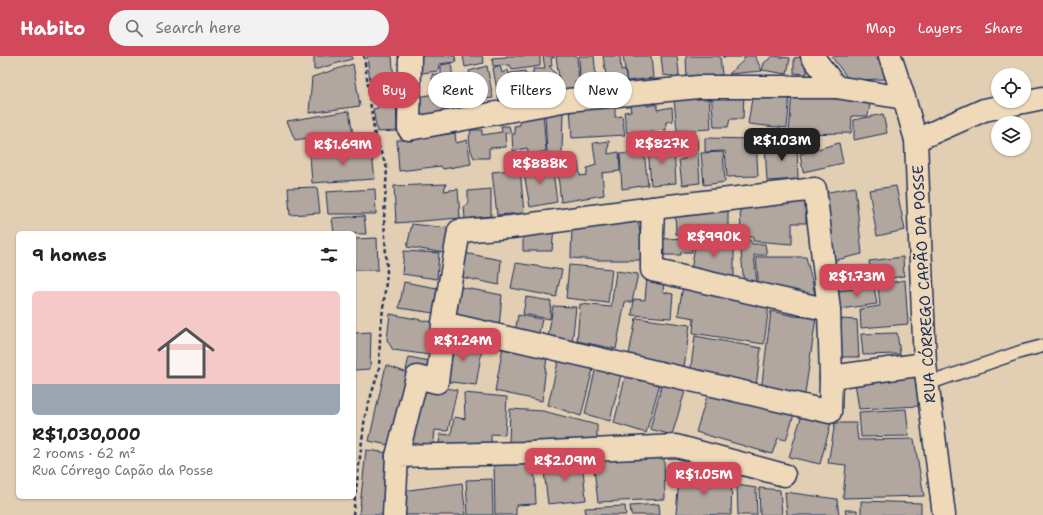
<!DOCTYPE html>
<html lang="en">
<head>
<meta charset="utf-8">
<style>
	body { margin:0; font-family:"Shantell Sans",sans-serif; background:#f2f2f2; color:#222; height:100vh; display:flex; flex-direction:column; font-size:15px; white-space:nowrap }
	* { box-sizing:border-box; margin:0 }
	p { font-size:13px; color:#767676 }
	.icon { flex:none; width:22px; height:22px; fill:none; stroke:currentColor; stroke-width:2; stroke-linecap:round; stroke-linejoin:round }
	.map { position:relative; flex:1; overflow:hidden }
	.details { position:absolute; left:16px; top:175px; width:340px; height:268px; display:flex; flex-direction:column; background:#fff; border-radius:6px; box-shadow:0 1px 3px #0004 }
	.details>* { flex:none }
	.banner { position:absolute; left:368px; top:16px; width:380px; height:36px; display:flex; gap:8px }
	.tools { position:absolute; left:991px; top:12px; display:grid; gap:8px }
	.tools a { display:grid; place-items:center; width:40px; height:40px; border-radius:50%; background:#fff; box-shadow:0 1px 3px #0004; font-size:20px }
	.price { position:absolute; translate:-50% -34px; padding:0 9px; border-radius:8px; background:#d1495b; color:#fff; font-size:13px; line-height:26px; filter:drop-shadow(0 1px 2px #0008) }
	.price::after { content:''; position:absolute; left:50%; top:24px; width:12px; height:9px; margin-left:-6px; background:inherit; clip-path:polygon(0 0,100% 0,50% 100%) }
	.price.on { background:#222; color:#fff }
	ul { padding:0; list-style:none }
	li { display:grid; align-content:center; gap:8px; height:212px; padding:0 16px }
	li span { display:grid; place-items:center; height:124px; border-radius:6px; color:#555 }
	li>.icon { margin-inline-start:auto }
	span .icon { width:72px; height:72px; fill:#fffc; stroke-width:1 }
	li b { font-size:17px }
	h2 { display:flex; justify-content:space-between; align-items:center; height:48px; padding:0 16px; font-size:17px }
	.chip { padding:0 14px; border-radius:18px; background:#fff; box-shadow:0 1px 3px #0004; font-size:14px; line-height:36px }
	.chip.on { background:#d1495b; color:#fff }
	header { display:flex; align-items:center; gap:24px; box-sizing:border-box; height:56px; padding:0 20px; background:#d1495b; color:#fff }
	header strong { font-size:19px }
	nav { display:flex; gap:22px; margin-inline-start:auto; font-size:14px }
	.search { width:280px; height:36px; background:#f2f2f2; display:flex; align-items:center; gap:10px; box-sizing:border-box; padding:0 14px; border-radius:22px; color:#767676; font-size:15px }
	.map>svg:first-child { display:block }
	.building { fill:#b1a79e; stroke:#1b2f5e }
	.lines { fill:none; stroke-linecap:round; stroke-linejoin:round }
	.service-casing { stroke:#1b2f5e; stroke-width:15 }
	.minor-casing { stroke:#1b2f5e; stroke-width:25 }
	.path { stroke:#1b2f5e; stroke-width:2.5; stroke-dasharray:4 3; stroke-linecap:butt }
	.service { stroke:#efd9b8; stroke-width:12 }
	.minor { stroke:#efd9b8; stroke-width:22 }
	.labels { text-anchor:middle; stroke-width:3.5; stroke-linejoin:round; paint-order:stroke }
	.street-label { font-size:15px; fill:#1b2f5e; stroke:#efd9b8 }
</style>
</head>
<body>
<header>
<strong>Habito</strong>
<div class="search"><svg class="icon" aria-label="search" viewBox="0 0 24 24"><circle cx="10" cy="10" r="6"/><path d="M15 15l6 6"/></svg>Search here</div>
<nav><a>Map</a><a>Layers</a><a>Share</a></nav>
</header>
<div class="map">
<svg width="1043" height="459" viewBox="0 0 1043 459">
	<rect width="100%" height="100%" fill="#e2cfb3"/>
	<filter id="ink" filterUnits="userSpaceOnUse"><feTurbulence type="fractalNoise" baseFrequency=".025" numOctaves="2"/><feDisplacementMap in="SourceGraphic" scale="8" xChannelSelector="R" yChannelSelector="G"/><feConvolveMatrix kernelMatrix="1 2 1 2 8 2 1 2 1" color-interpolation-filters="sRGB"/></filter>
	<g filter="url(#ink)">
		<!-- building -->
		<g class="building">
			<path d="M314,0H352V3L314,14Z"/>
			<path d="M367,0H392L394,25H370Z"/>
			<path d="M413,0H455L456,6L439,8L438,15L413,18Z"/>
			<path d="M463,0H482L484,7L465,11Z"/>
			<path d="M506,0H540V10L512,14L510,9L493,10L492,2L506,1Z"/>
			<path d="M543,0H554V2H551L552,10H549L555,17L557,36L518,42L517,31H512L510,17L525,15L526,19H533V13H545Z"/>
			<path d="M556,0H577L579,25L575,26L577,35L561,37Z"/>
			<path d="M579,0H594L596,21L604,19V27L587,30L585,23H580Z"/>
			<path d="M603,0H620L621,15L625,14L627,27L608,31Z"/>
			<path d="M623,0H651L653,22L627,25Z"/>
			<path d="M661,0H677L679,17L678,25H672V20L663,19Z"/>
			<path d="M686,0H720L722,19L687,23Z"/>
			<rect x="723" y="0" width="18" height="1"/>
			<path d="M744,0H755L762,15L729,18L744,4Z"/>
			<path d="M773,0L790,2L787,18L762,14L764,7Z"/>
			<path d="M807,0V18L794,17V2Z"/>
			<path d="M833,0H875L882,10L885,23L849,24L832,1Z"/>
			<path d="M451,7L453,23L458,22L462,49L443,52L442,57L421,62L419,41L433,38L432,18L441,19V9Z"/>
			<path d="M353,8L360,50L309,57L312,21Z"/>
			<path d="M500,9L502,17L508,14L512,33L514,32L516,42L499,46L493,12Z"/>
			<path d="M487,10L493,42L476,44L469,15Z"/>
			<path d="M396,36L397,75L377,76L373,53L378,52L376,38Z"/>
			<path d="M744,36L743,63H730L728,71H714L711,37Z"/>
			<path d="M753,36L790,37L787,72L748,68Z"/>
			<path d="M792,36L871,42L868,60H852L851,77L789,78Z"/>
			<path d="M709,39L711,73L677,75L674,43Z"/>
			<path d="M646,43L647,50L657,48V54L672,51L673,65L666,66V74L627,77L624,56L631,55L629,46Z"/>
			<path d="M615,48V61L622,60L625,79L572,82L570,51Z"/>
			<path d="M563,53L562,97H547L545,57Z"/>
			<path d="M349,55L354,84L322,92L321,80L295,84L287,65Z"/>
			<path d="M543,56L546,95L529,99L527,92L513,95L512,78H515L514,70L520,69L519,61Z"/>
			<path d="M883,58L887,77L854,84V64Z"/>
			<path d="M501,70H509L511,77H505L506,91L489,92V102H474L471,95L469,83L471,74H482V79L502,76Z"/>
			<path d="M455,77L456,87L467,84L471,108L443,113L441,110L399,115L397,84H407Z"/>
			<path d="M705,82L756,83L758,120L727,121L725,95L705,96Z"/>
			<path d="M697,83L700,127L682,129L679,104L685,103L682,85Z"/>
			<path d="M609,85L608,98L619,96L620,115L602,117L604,139L561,146L557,110L578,106L580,120L587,119V112L596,109L593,87Z"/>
			<path d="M797,87L798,123L767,125L765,90Z"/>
			<path d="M839,87L843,107L803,116L800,98Z"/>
			<path d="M674,90L676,127L651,129L648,92Z"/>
			<path d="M371,91L375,123L312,127L310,99Z"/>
			<path d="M644,96L648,129L622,133L620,98Z"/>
			<path d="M723,96L725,126L704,129L701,97Z"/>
			<path d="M552,108L557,146L530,151L523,112Z"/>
			<path d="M520,113L524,157L497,159L492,116Z"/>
			<path d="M446,128L444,135L458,133L460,162L396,167L394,130Z"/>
			<path d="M896,130L905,174L877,180L869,134Z"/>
			<path d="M317,131L320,157L290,159L288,132Z"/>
			<path d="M855,131L862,198L832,205L824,137Z"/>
			<path d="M375,133L376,158H328L326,136Z"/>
			<path d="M491,133V160L465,163L464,150L468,149V135Z"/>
			<path d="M806,145V167H792V188L753,185V181H741L740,148Z"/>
			<path d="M728,149V183L676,178L675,152Z"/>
			<path d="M364,160L366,178L334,177L332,162Z"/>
			<path d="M637,161L641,181V204H598L571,202L572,168Z"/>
			<path d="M412,168L448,172L446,197L407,191Z"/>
			<path d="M554,171L552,195H523V174Z"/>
			<path d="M377,182L378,214H354V183Z"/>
			<path d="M692,182V196H681V199H662V183Z"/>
			<path d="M696,183L734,186V222L691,215Z"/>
			<path d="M740,184H750L752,188H765L767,199H754L757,229H744Z"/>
			<path d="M404,195L439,197L437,223L402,218Z"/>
			<path d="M464,197L501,204L499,229L461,221Z"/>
			<path d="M756,201H806L816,242L759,233Z"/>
			<path d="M903,201L904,220L872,225L869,205Z"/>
			<path d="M516,207L562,214L556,241L511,232Z"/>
			<path d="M569,209L612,213L608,247L566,242Z"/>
			<path d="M866,210L869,226L836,229L833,212Z"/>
			<path d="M616,215L638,218L632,246H625L616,293L577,285L580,248L611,251Z"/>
			<path d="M647,221L664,223L663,236L673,238L671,262L632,259L634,243L645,244Z"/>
			<path d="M905,224L908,268L861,272L860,253L880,250L878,229Z"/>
			<path d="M404,226L437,232L434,257L399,252Z"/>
			<path d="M455,230L502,239L499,271L451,264Z"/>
			<path d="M683,231L769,249L764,288L693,277L694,262L678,259Z"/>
			<path d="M874,231L877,248L840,253L836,235Z"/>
			<path d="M526,241L551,245L550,263L523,258Z"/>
			<path d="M553,250L576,251L572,287L548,282Z"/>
			<path d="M771,255L794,260L816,262L804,344L761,335Z"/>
			<path d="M390,258L432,266L430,299L393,294L387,284Z"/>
			<path d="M518,259L542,263L538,282L515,276Z"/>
			<path d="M636,262L690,269L684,311L629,298Z"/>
			<path d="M840,263L857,264L859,301H839Z"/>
			<path d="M371,276L370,313L354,314V277Z"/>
			<path d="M897,277L900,298L863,299L861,278Z"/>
			<path d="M695,280L761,292L756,330L690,318Z"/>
			<path d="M451,281L483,287L476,329L443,325Z"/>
			<path d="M503,291L547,300L542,345L495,335Z"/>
			<path d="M409,301L429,305L426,320L406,314Z"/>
			<path d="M559,302L594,309L581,360L548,349Z"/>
			<path d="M386,309L413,319L393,390L369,385Z"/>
			<path d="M596,311L621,318L610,365L585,358Z"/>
			<path d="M914,315L919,350L859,353L854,320Z"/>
			<path d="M626,318L660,327L646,377L614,367Z"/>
			<path d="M663,324L686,332L672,379L650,373Z"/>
			<path d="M417,326L457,334L448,375L435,374L433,393L404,392Z"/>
			<path d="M709,334L795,355L786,384L778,382L772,398L696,376Z"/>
			<path d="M464,337L507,341L505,379L491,378V390L439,389L440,378L451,379L454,361L465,363Z"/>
			<path d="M510,353L543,355L597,369V385L509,388Z"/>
			<path d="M906,353L909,380L861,381L859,356Z"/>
			<path d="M803,355L832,363L820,408L789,401Z"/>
			<path d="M835,367H856L858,384L914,383L924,440L843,442L846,409L828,407Z"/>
			<path d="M366,394L390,397L389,459H359Z"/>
			<path d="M664,401L665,443L598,446L593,405Z"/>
			<path d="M582,404L586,444L548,448L543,407Z"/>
			<path d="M534,406L536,448L516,449V459H495L494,407Z"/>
			<path d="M679,421L732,422L731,459L676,458Z"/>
			<path d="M492,423L493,459H468L466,424Z"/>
			<path d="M462,427L466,459H399L402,435Z"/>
			<path d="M737,429L756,432L757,459H738Z"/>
			<path d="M759,432L780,434L782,459H760Z"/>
			<path d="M785,436L837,443L839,459H787Z"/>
			<path d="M861,445L921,447V459H861Z"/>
			<path d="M659,448L660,459H631L630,450Z"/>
			<path d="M625,450L626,459H586L585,452Z"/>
			<path d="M845,454H857V459H846Z"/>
		</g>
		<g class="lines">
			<!-- service casing -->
			<g class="service-casing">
				<path id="service" d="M927,328L1020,296L1043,290"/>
			</g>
			<!-- minor casing -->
			<g class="minor-casing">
				<g id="minor">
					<path d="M410,0L409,73L568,44L698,31H836L904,42"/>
					<path d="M812,0L836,31"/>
					<path d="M890,0L904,42L916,84L925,308L944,459"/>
					<path d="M916,84L984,54L1043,42"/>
					<path d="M653,152L652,180V214L829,254"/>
					<path d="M831,321L925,308"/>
					<path d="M397,400L417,321L437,326L441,294L443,267L459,175L511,171L653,152L815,133L829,254L831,321L830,356L443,267"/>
					<path d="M394,459L397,400L529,397L676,390L784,419"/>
				</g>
			</g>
			<!-- path -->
			<path class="path" d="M353,459L365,360L379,313L380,280L387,217L384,162L387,112L375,81L364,0"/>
			<!-- service -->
			<use href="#service" class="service"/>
			<!-- minor -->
			<use href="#minor" class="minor"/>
		</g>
	</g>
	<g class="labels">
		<!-- street labels -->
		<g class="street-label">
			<text transform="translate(924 228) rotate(-93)" y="5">RUA CÓRREGO CAPÃO DA POSSE</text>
		</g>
	</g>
</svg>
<div class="tools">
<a><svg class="icon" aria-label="locate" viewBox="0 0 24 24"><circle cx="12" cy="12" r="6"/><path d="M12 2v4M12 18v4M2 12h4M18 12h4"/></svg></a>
<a><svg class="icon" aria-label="layers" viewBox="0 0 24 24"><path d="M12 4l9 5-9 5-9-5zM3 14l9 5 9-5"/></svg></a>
</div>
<b class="price on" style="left:782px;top:106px">R$1.03M</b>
<b class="price" style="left:662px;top:109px">R$827K</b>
<b class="price" style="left:343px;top:110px">R$1.69M</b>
<b class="price" style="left:540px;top:129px">R$888K</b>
<b class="price" style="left:714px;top:202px">R$990K</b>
<b class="price" style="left:857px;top:242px">R$1.73M</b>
<b class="price" style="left:463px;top:306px">R$1.24M</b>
<b class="price" style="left:565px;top:426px">R$2.09M</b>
<b class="price" style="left:704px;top:440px">R$1.05M</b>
<div class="banner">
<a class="chip on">Buy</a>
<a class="chip">Rent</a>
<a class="chip">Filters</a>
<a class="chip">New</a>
</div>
<section class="details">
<h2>9 homes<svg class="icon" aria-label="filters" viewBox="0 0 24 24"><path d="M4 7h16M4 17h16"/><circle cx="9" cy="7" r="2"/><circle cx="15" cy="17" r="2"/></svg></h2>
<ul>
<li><span style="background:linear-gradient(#f6c9c9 75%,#9aa5b1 0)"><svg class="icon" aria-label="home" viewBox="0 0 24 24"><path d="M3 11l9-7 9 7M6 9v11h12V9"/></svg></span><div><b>R$1,030,000</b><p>2 rooms · 62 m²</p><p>Rua Córrego Capão da Posse</p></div></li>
</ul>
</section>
</div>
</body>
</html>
